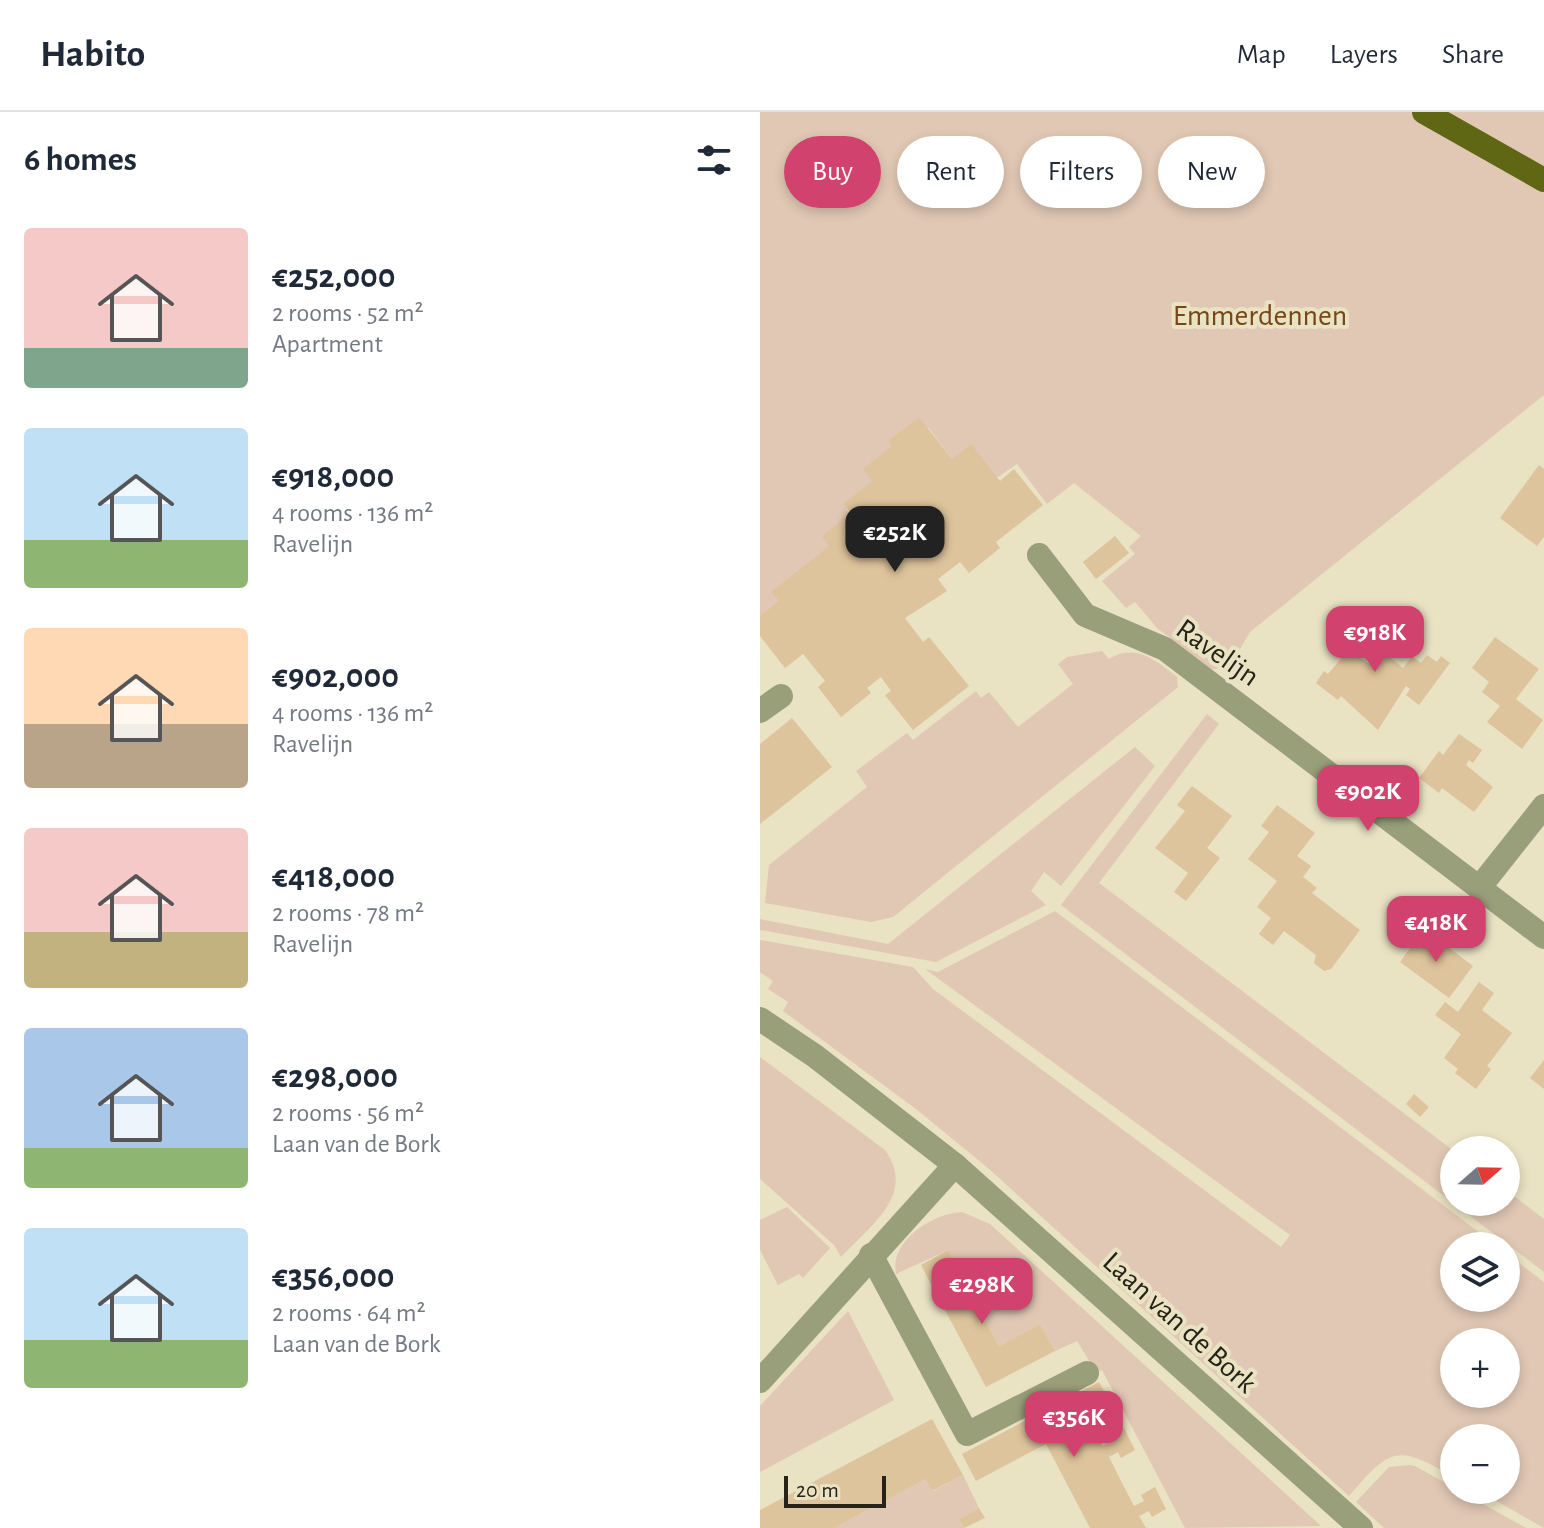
<!DOCTYPE html>
<html lang="en">
<head>
<meta charset="utf-8">
<style>
	body { margin:0; font-family:"Alegreya Sans",sans-serif; background:#f6f6f7; color:#1f2937; height:100vh; display:flex; flex-direction:column; font-size:30px; white-space:nowrap }
	* { box-sizing:border-box; margin:0 }
	p { font-size:26px; color:#747a83 }
	.icon { flex:none; width:44px; height:44px; fill:none; stroke:currentColor; stroke-width:2; stroke-linecap:round; stroke-linejoin:round }
	.map { position:relative; flex:1; overflow:hidden }
	.sheet { display:flex; flex-direction:column; background:#fff; width:760px }
	.sheet>* { flex:none }
	.banner { position:absolute; left:24px; top:24px; width:640px; height:72px; display:flex; gap:16px }
	.needle { width:52px; rotate:70deg }
	.fabs { position:absolute; left:680px; top:1024px; display:grid; gap:16px }
	.fabs a { display:grid; place-items:center; width:80px; height:80px; border-radius:50%; background:#fff; box-shadow:0 4px 12px #0003; font-size:40px }
	.scale { position:absolute; left:24px; bottom:20px; width:102px; box-sizing:border-box; padding-left:8px; border:4px solid #262318; border-top:0; font-size:22px; line-height:28px; white-space:nowrap; color:#262318; -webkit-text-stroke:6px #e9e2c3; paint-order:stroke }
	.price { position:absolute; translate:-50% -68px; padding:0 18px; border-radius:16px; background:#d1436e; color:#fff; font-size:26px; line-height:52px; filter:drop-shadow(0 2px 4px #0008) }
	.price::after { content:''; position:absolute; left:50%; top:48px; width:24px; height:18px; margin-left:-12px; background:inherit; clip-path:polygon(0 0,100% 0,50% 100%) }
	.price.current { background:#222; color:#fff }
	ul { padding:0; list-style:none }
	li { display:flex; align-items:center; gap:24px; height:200px; padding:0 24px }
	li span { display:grid; place-items:center; flex:none; width:224px; height:160px; border-radius:8px; color:#555 }
	li>.icon { margin-inline-start:auto }
	span .icon { width:96px; height:96px; fill:#fffc; stroke-width:1 }
	li b { font-size:34px }
	h2 { display:flex; justify-content:space-between; align-items:center; height:96px; padding:0 24px; font-size:34px }
	.pill { padding:0 28px; border-radius:36px; background:#fff; box-shadow:0 4px 12px #0003; font-size:28px; line-height:72px }
	.pill.current { background:#d1436e; color:#fff }
	header { display:flex; align-items:center; gap:48px; box-sizing:border-box; height:112px; padding:0 40px; background:#fff; border-bottom:2px solid #e0e1e3 }
	header strong { font-size:38px }
	nav { display:flex; gap:44px; margin-inline-start:auto; font-size:28px }
	main { display:flex; flex:1; min-height:0 }
	.map>svg:first-child { display:block }
	.green { fill:#e1c8b4; fill-rule:evenodd }
	.building { fill:#dec49c }
	.lines { fill:none; stroke-linecap:round; stroke-linejoin:round }
	.minor { stroke:#999f79; stroke-width:24 }
	.major { stroke:#606714; stroke-width:24 }
	.labels { text-anchor:middle; stroke-width:8; stroke-linejoin:round; paint-order:stroke }
	.park-label { font-size:30px; fill:#784717; stroke:#e9e2c3 }
	.street-label { font-size:30px; fill:#262318; stroke:#e9e2c3 }
</style>
</head>
<body>
<header>
<strong>Habito</strong>
<nav><a>Map</a><a>Layers</a><a>Share</a></nav>
</header>
<main>
<section class="sheet">
<h2>6 homes<svg class="icon" aria-label="filters" viewBox="0 0 24 24"><path d="M4 7h16M4 17h16"/><circle cx="9" cy="7" r="2"/><circle cx="15" cy="17" r="2"/></svg></h2>
<ul>
<li><span style="background:linear-gradient(#f6c9c9 75%,#7fa58c 0)"><svg class="icon" aria-label="home" viewBox="0 0 24 24"><path d="M3 11l9-7 9 7M6 9v11h12V9"/></svg></span><div><b>€252,000</b><p>2 rooms · 52 m²</p><p>Apartment</p></div></li>
<li><span style="background:linear-gradient(#bfe0f5 70%,#8fb573 0)"><svg class="icon" aria-label="home" viewBox="0 0 24 24"><path d="M3 11l9-7 9 7M6 9v11h12V9"/></svg></span><div><b>€918,000</b><p>4 rooms · 136 m²</p><p>Ravelijn</p></div></li>
<li><span style="background:linear-gradient(#ffd9b3 60%,#b9a48a 0)"><svg class="icon" aria-label="home" viewBox="0 0 24 24"><path d="M3 11l9-7 9 7M6 9v11h12V9"/></svg></span><div><b>€902,000</b><p>4 rooms · 136 m²</p><p>Ravelijn</p></div></li>
<li><span style="background:linear-gradient(#f6c9c9 65%,#c2b280 0)"><svg class="icon" aria-label="home" viewBox="0 0 24 24"><path d="M3 11l9-7 9 7M6 9v11h12V9"/></svg></span><div><b>€418,000</b><p>2 rooms · 78 m²</p><p>Ravelijn</p></div></li>
<li><span style="background:linear-gradient(#a9c7e8 75%,#8fb573 0)"><svg class="icon" aria-label="home" viewBox="0 0 24 24"><path d="M3 11l9-7 9 7M6 9v11h12V9"/></svg></span><div><b>€298,000</b><p>2 rooms · 56 m²</p><p>Laan van de Bork</p></div></li>
<li><span style="background:linear-gradient(#bfe0f5 70%,#8fb573 0)"><svg class="icon" aria-label="home" viewBox="0 0 24 24"><path d="M3 11l9-7 9 7M6 9v11h12V9"/></svg></span><div><b>€356,000</b><p>2 rooms · 64 m²</p><p>Laan van de Bork</p></div></li>
</ul>
</section>
<div class="map">
<svg width="784" height="1416" viewBox="0 0 784 1416">
	<rect width="100%" height="100%" fill="#e9e2c3"/>
	<!-- green -->
	<g class="green">
		<path d="M0,0H784V283L490,520L477,542L457,557H451L397,516L375,490L366,496L342,469L375,442L369,435L381,424L314,371L287,392L257,352L235,367L195,351L168,315L111,357L121,371L86,397L92,405L82,444L0,506Z"/>
		<path d="M342,539L349,547C376,531 395,548 417,565L418,575L133,805L111,810L5,791L9,753L107,675L96,659L147,621L153,628L216,579L221,586L229,580L258,615L313,572L298,552L307,545Z"/>
		<path d="M447,602L459,612L339,771L694,1039V1090H746V1078L784,1107V1160L301,793Z"/>
		<path d="M375,635L395,654L301,774L284,760L271,779L286,793L176,850L0,818V807L128,832Z"/>
		<path d="M295,799L737,1134H694V1186H746V1141L784,1170V1416L717,1378H746V1326H694V1365C637,1333 632,1334 589,1384L228,1056L156,997L23,899L28,890L8,877L13,869L0,860V828L153,855L173,877L521,1135L530,1123L165,857L178,860ZM694,1230H746V1282H694Z"/>
		<path d="M0,945L125,1038C157,1082 110,1114 81,1145L74,1133L0,1067Z"/>
		<path d="M27,1095L70,1136L43,1166L39,1162L18,1173L0,1138V1108Z"/>
		<path d="M202,1100L230,1112L561,1414L425,1416L342,1258L336,1260L317,1229L295,1239L280,1212L239,1234L188,1138L136,1162C129,1129 173,1101 202,1100Z"/>
		<path d="M88,1199L134,1288L0,1360V1294Z"/>
		<path d="M650,1353L655,1354L766,1416H624L596,1390L629,1355Z"/>
		<path d="M203,1363L219,1396L199,1407L204,1416H74L166,1367L173,1379Z"/>
	</g>
	<!-- building -->
	<g class="building">
		<path d="M159,305L192,347L211,332L240,369L254,357L283,393L236,430L240,436L209,461L200,450L178,467L187,479L145,506L163,530L169,525L209,574L153,618L125,583L131,579L121,565L107,576L111,581L81,605L58,575L65,569L43,542L25,556L0,524V504L19,489L11,480L69,434L62,424L91,401L83,392L112,369L103,357L132,334L128,329Z"/>
		<path d="M779,353L784,357V425L777,434L740,406Z"/>
		<path d="M355,424L369,441L336,467L323,450Z"/>
		<path d="M585,495L603,509L599,516L613,527L599,545L616,557L627,543L643,556L652,544L661,551L667,543L677,550L681,544L690,551L659,593L646,583L650,577L646,574L618,618L581,584L578,588L556,571L564,559L568,562L592,534L587,530L584,535L566,521Z"/>
		<path d="M735,525L779,557L756,587L783,608L762,637L727,610L740,594L722,580L729,570L712,556Z"/>
		<path d="M32,606L72,655L0,712V632Z"/>
		<path d="M699,622L722,638L713,651L709,648L706,653L733,675L714,700L682,676L679,681L659,666L679,639L683,643Z"/>
		<path d="M432,674L472,704L447,736L460,746L426,789L414,780L428,761L395,736L425,699L417,693Z"/>
		<path d="M517,693L555,721L537,744L551,754L543,765L557,776L552,781L600,818L571,857L564,859L554,851L556,843L524,819L513,833L499,822L511,806L497,795L517,769L488,747L509,720L501,714Z"/>
		<path d="M664,817L713,854L689,886L640,850Z"/>
		<path d="M719,870L734,881L722,898L752,921L727,954L731,957L716,977L695,961L698,957L684,946L701,922L675,903L685,890L698,900Z"/>
		<path d="M784,948V977L770,966Z"/>
		<path d="M654,982L669,995L660,1005L646,992Z"/>
		<path d="M188,1138L239,1234L280,1212L295,1239L226,1275L161,1153Z"/>
		<path d="M339,1270L353,1296L330,1309L343,1334L353,1329L350,1324L364,1316L375,1338L361,1346L358,1340L349,1345L361,1369L374,1394L384,1389L381,1383L395,1375L406,1397L392,1405L389,1399L379,1404L386,1416H330L286,1332L216,1369L202,1342Z"/>
		<path d="M172,1307L203,1363L172,1379L166,1367L74,1416H0V1398Z"/>
		<path d="M219,1396L225,1406L204,1416L199,1407Z"/>
	</g>
	<g class="lines">
		<!-- minor -->
		<g class="minor">
			<path d="M279,443L325,503L405,537L784,825"/>
			<path d="M0,599L21,584"/>
			<path d="M719,776L784,694"/>
			<path d="M0,907L55,944L195,1053L601,1416"/>
			<path d="M111,1143L207,1322L327,1261"/>
			<path d="M0,1269L195,1053"/>
		</g>
		<!-- major -->
		<path class="major" d="M664,0L784,68"/>
	</g>
	<g class="labels">
		<!-- park labels -->
		<g class="park-label">
			<text x="500" y="213">Emmerdennen</text>
		</g>
		<!-- street labels -->
		<g class="street-label">
			<text transform="translate(458 540) rotate(35)" y="10">Ravelijn</text>
			<text transform="translate(420 1210) rotate(42)" y="10">Laan van de Bork</text>
		</g>
	</g>
</svg>
<div class="fabs">
<a><svg class="needle" viewBox="-14 -14 28 28"><path d="M0-13l5 13h-10z" fill="#e53935"/><path d="M0 13l5-13h-10z" fill="#747a83"/></svg></a>
<a><svg class="icon" aria-label="layers" viewBox="0 0 24 24"><path d="M12 4l9 5-9 5-9-5zM3 14l9 5 9-5"/></svg></a>
<a>+</a>
<a>−</a>
</div>
<div class="scale">20 m</div>
<b class="price current" style="left:135px;top:462px">€252K</b>
<b class="price" style="left:615px;top:562px">€918K</b>
<b class="price" style="left:608px;top:721px">€902K</b>
<b class="price" style="left:676px;top:852px">€418K</b>
<b class="price" style="left:222px;top:1214px">€298K</b>
<b class="price" style="left:314px;top:1347px">€356K</b>
<div class="banner">
<a class="pill current">Buy</a>
<a class="pill">Rent</a>
<a class="pill">Filters</a>
<a class="pill">New</a>
</div>
</div>
</main>
</body>
</html>
